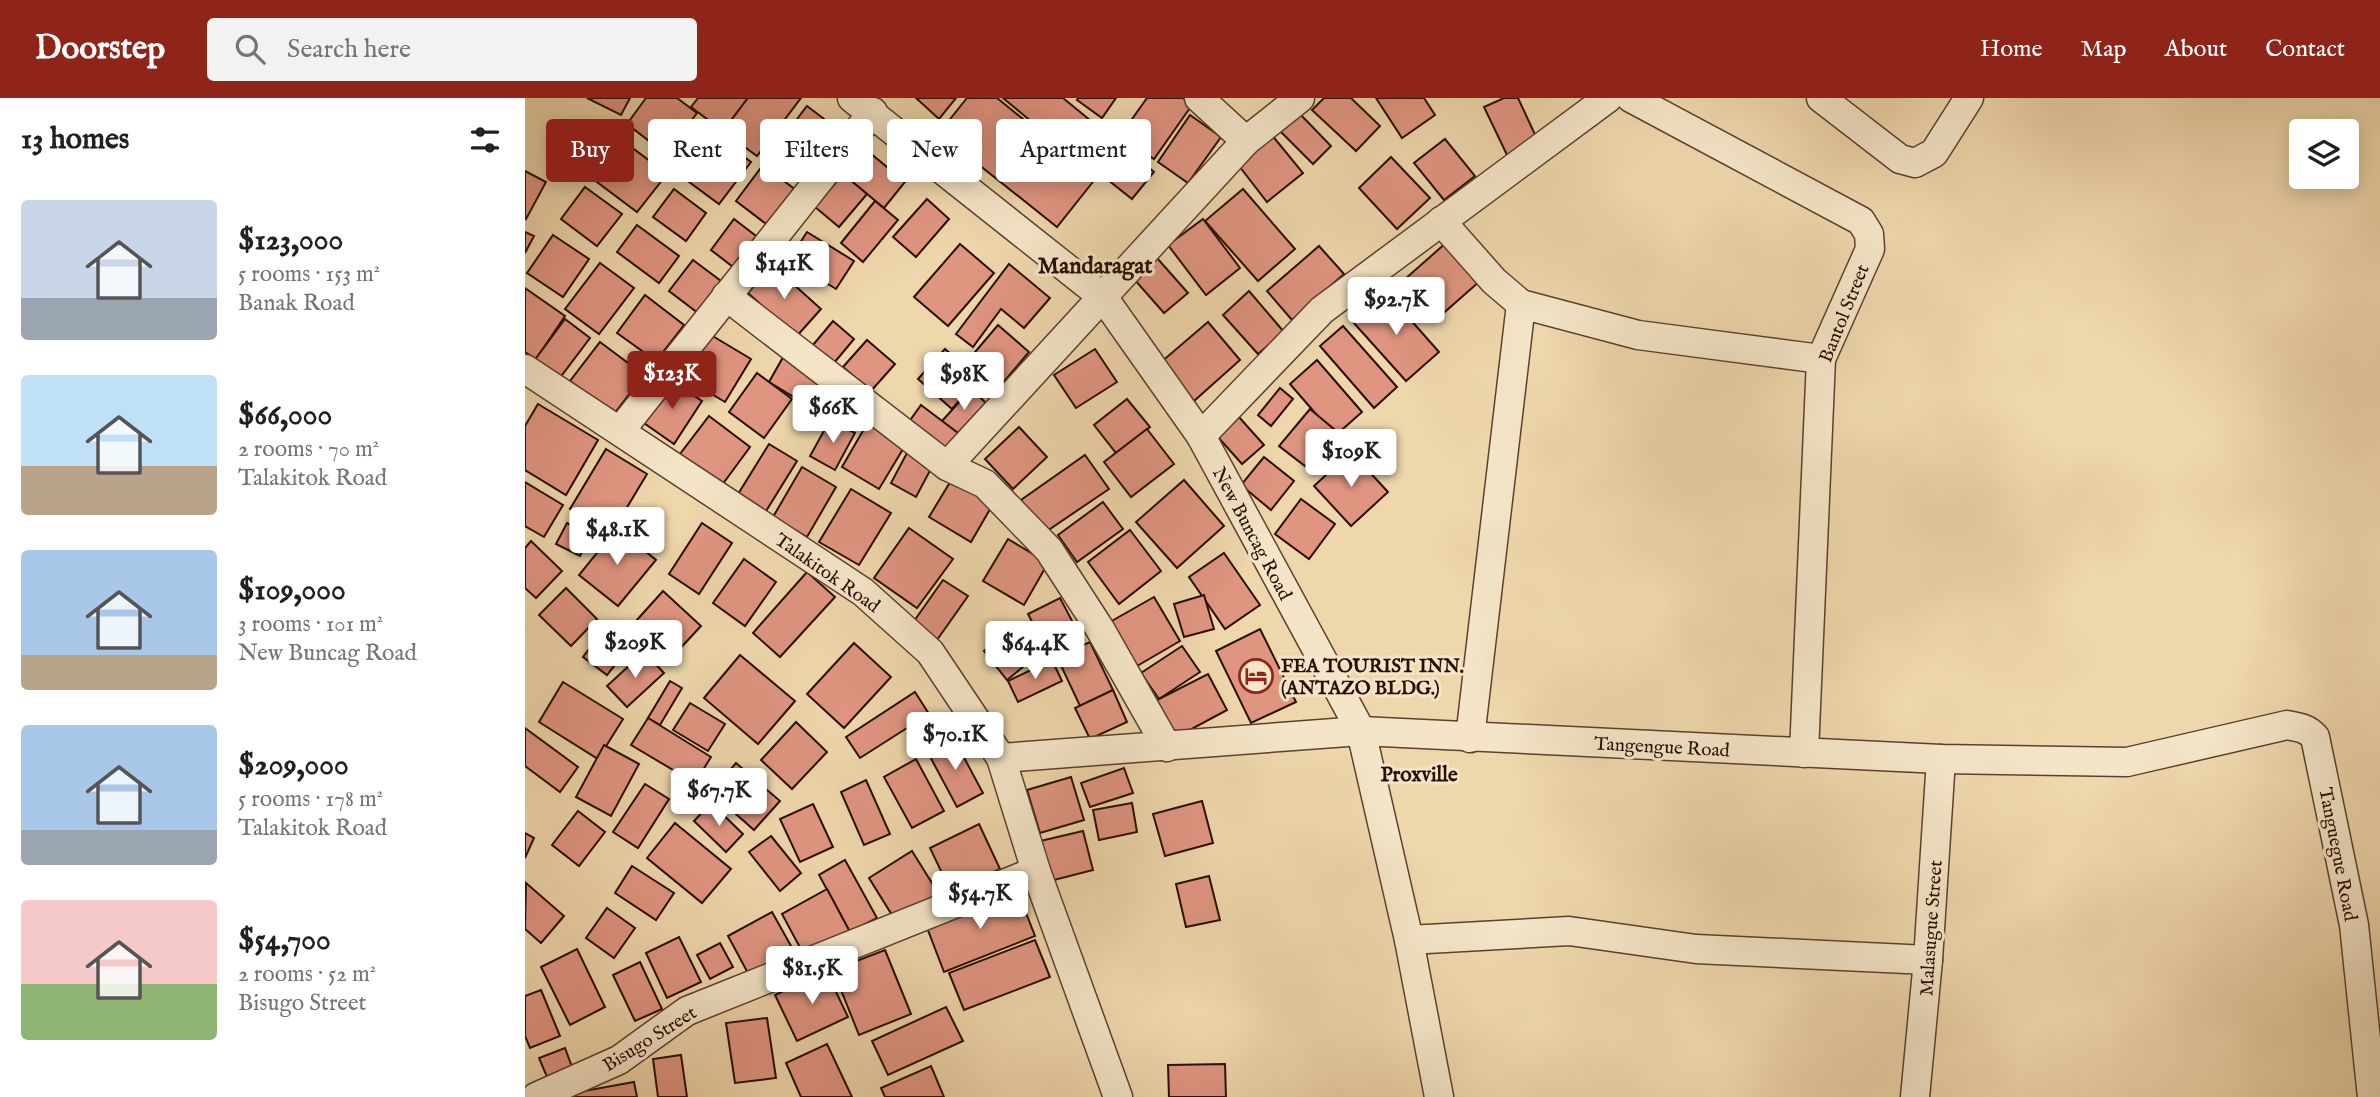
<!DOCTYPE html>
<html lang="en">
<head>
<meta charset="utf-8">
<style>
	body { margin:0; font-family:"IM FELL English",serif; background:#f2f2f2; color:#202124; height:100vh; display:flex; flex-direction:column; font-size:26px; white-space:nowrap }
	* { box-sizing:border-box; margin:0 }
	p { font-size:23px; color:#757577 }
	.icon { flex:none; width:38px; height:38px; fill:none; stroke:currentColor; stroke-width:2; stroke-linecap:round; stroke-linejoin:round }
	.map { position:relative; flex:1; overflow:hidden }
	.drawer { display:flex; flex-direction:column; background:#fff; width:525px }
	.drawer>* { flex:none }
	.guide { position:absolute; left:21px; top:21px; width:665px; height:63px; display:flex; gap:14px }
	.fabs { position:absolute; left:1764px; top:21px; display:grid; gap:14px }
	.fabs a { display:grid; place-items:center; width:70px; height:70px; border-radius:7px; background:#fff; box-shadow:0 4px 18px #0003; font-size:35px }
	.price { position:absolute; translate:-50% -60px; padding:0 16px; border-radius:7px; background:#fff; color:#222; font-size:23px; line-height:46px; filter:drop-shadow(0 2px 4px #0008) }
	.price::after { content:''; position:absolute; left:50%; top:42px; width:21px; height:16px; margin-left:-10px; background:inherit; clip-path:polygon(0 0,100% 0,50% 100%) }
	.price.current { background:#8f2418; color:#fff }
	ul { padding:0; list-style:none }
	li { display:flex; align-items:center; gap:21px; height:175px; padding:0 21px }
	li span { display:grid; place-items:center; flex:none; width:196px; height:140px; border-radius:7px; color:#555 }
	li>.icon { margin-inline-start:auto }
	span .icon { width:84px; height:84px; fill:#fffc; stroke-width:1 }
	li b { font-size:30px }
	h2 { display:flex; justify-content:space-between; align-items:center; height:84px; padding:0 21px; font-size:30px }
	.tag { padding:0 24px; border-radius:7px; background:#fff; box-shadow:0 4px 18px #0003; font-size:24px; line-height:63px }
	.tag.current { background:#8f2418; color:#fff }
	header { display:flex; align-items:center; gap:42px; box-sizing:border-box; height:98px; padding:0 35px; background:#8f2418; color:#fff }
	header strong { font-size:33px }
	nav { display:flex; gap:38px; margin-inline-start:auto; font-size:24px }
	.search { width:490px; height:63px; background:#f2f2f2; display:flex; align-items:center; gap:18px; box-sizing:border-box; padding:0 24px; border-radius:7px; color:#757577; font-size:26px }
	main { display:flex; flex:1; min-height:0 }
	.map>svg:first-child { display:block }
	.building { fill:#e09581; stroke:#2a0d04; stroke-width:2 }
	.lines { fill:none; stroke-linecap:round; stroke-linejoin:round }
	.street-casing { stroke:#5b402e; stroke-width:31 }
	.street { stroke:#f4e5c8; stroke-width:28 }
	.labels { text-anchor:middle; stroke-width:6; stroke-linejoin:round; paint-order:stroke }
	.street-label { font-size:19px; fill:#2a0d04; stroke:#f4e5c8 }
	.poi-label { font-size:19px; font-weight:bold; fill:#2a0d04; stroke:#f4e5c8; text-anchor:start }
	.neighbourhood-label { font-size:21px; font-weight:bold; fill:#2a0d04; stroke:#f4e5c8 }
	.quarter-label { font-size:23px; font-weight:bold; fill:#2a0d04; stroke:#f4e5c8 }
</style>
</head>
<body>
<header>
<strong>Doorstep</strong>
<div class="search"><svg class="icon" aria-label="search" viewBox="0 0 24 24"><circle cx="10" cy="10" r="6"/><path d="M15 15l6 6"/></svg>Search here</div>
<nav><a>Home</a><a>Map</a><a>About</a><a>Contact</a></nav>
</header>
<main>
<section class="drawer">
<h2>13 homes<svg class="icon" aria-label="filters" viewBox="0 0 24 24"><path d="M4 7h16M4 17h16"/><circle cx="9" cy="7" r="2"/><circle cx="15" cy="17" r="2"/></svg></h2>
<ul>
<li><span style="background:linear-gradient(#c9d6e8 70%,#9aa5b1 0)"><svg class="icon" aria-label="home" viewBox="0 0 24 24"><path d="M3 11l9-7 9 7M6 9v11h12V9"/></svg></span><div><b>$123,000</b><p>5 rooms · 153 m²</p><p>Banak Road</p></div></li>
<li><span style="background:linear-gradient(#bfe0f5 65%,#b9a48a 0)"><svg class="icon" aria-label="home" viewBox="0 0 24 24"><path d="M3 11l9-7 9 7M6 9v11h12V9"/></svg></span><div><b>$66,000</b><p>2 rooms · 70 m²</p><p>Talakitok Road</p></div></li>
<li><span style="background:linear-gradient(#a9c7e8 75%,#b9a48a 0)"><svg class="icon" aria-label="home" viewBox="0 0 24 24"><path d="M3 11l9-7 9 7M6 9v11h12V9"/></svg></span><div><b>$109,000</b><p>3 rooms · 101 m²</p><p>New Buncag Road</p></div></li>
<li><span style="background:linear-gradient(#a9c7e8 75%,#9aa5b1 0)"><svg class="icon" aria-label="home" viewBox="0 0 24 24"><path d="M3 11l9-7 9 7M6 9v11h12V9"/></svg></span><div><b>$209,000</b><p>5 rooms · 178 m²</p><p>Talakitok Road</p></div></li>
<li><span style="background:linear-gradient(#f6c9c9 60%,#8fb573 0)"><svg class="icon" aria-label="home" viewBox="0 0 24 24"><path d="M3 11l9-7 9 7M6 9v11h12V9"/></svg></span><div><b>$54,700</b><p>2 rooms · 52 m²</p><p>Bisugo Street</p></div></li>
</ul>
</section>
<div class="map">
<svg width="1855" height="999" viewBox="0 0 1855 999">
	<rect width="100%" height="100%" fill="#eed7ab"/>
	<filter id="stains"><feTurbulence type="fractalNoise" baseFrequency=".00286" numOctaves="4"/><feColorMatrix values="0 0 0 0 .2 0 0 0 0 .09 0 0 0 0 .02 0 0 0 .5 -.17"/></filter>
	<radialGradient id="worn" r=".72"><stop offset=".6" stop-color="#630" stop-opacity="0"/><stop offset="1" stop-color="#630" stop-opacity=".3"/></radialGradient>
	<!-- building -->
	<g class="building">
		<path d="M62,0H105L96,17Z"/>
		<path d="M121,0H152L172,15L141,56L102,26Z"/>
		<path d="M173,0H223L198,33L166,9Z"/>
		<path d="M223,0H276L232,58L198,33Z"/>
		<path d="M391,0H431L414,21Z"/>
		<path d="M442,0H472L571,80L532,129L414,35Z"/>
		<path d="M478,0H538L583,37L559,67Z"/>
		<path d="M553,0H591L577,20L552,2Z"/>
		<path d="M622,0H658L667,7L629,61L595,38Z"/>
		<path d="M799,0H826L855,28L831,53L787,12Z"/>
		<path d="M851,0H899L910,17L877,40Z"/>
		<path d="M979,0H993L1013,43L982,57L959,9Z"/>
		<path d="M282,8L320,37L282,87L244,58Z"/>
		<path d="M774,15L806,48L788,66L755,33Z"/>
		<path d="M665,17L696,39L663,85L633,64Z"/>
		<path d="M188,36L226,64L194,106L156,78Z"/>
		<path d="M746,36L778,75L742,104L711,64Z"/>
		<path d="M585,38L629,74L607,101L563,66Z"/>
		<path d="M93,39L142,76L112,114L64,78Z"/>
		<path d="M920,41L950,78L919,102L889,65Z"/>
		<path d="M339,50L380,84L359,110L318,76Z"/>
		<path d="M866,59L905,100L872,131L834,90Z"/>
		<path d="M238,67L276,96L249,132L211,103Z"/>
		<path d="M0,73L21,84L1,121L0,120Z"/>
		<path d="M318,76L342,96L314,129L290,109Z"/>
		<path d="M60,89L97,116L72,148L36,121Z"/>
		<path d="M149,91L181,115L161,143L128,119Z"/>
		<path d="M718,91L770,151L733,183L680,123Z"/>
		<path d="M402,101L424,121L391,159L368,139Z"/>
		<path d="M350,103L373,122L338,164L316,145Z"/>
		<path d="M209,121L235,141L212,172L186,152Z"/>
		<path d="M678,121L715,170L681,197L643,147Z"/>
		<path d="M112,127L154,158L134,185L92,154Z"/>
		<path d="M0,134L9,138L0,155Z"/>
		<path d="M282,134L329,163L311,191L264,162Z"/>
		<path d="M28,137L64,161L38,199L2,175Z"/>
		<path d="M922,144L955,183L914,219L880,181Z"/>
		<path d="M435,146L469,175L423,228L389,199Z"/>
		<path d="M794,148L819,176L767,222L742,193Z"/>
		<path d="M632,160L663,195L639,215L609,181Z"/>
		<path d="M168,162L196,183L173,215L144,193Z"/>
		<path d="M75,165L109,190L74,236L40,211Z"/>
		<path d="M484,166L525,200L499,230L476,211L448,249L431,236Z"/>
		<path d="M247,167L296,211L271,239L223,195Z"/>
		<path d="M0,190L40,218L11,261L0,254Z"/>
		<path d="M724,193L759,234L733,256L698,217Z"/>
		<path d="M861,194L914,254L881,283L828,224Z"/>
		<path d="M120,197L159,227L131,263L92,235Z"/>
		<path d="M40,221L65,240L34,281L9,263Z"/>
		<path d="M308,223L329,241L309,265L288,247Z"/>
		<path d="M683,224L715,262L669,303L635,265Z"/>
		<path d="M473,227L504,254L476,287L445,260Z"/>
		<path d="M818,228L872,289L849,310L795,248Z"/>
		<path d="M186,237L226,261L200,304L160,280Z"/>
		<path d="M342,242L370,266L346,293L318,269Z"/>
		<path d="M75,244L119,277L89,316L45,283Z"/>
		<path d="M420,251L454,280L427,311L393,281Z"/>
		<path d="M570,251L592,284L551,310L529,277Z"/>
		<path d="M261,254L300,277L282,307L244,284Z"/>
		<path d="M792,262L837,314L810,338L765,286Z"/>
		<path d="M232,275L267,301L239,340L204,314Z"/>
		<path d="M144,281L177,303L149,346L116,323Z"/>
		<path d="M755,290L768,301L746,328L733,317Z"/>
		<path d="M446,291L461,305L432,336L417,323Z"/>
		<path d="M602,301L625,329L591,355L569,327Z"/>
		<path d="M13,306L73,342L41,397L0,372V328Z"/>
		<path d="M396,307L433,335L418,355L381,328Z"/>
		<path d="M785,311L810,332L780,368L754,348Z"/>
		<path d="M184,318L225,349L197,387L155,356Z"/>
		<path d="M713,318L739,347L717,366L692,338Z"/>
		<path d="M305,322L330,335L310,372L285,358Z"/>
		<path d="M343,324L381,346L354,391L317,369Z"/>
		<path d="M494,329L522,359L488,391L460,361Z"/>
		<path d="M622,331L649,366L606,399L579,364Z"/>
		<path d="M244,346L272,363L238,418L210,401Z"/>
		<path d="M81,351L122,376L86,436L45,411Z"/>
		<path d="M383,353L408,367L391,399L366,385Z"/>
		<path d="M826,354L863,394L826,428L789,388Z"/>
		<path d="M560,357L584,391L519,435L496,402Z"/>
		<path d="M739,359L769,383L746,412L716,387Z"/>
		<path d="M277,369L311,389L282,439L248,419Z"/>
		<path d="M427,381L468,406L446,444L404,419Z"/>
		<path d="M659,382L699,428L652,470L611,424Z"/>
		<path d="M0,384L38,407L19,439L0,428Z"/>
		<path d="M326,391L366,415L334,467L294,444Z"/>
		<path d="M776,401L810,426L784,461L750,436Z"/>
		<path d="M578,404L598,431L552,464L533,437Z"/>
		<path d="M42,425L66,437L55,458L31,446Z"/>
		<path d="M177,425L207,445L174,496L144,476Z"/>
		<path d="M92,430L131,462L93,508L54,477Z"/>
		<path d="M384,430L428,461L392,510L349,480Z"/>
		<path d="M605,432L636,473L594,506L563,464Z"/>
		<path d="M483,441L523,465L499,507L458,483Z"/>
		<path d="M6,443L37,473L11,500L0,490V450Z"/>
		<path d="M699,455L735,507L700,531L664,479Z"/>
		<path d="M219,461L251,484L220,528L188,505Z"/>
		<path d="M282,474L310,499L255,559L228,535Z"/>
		<path d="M418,482L443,498L412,542L387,526Z"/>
		<path d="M41,490L72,521L46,548L14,517Z"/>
		<path d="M138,493L176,528L149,557L111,523Z"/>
		<path d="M679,497L689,531L659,539L649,506Z"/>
		<path d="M629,499L655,543L612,568L585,524Z"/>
		<path d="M535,500L555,538L523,555L503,516Z"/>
		<path d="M83,526L107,545L82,577L58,559Z"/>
		<path d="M492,527L515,555L482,582L459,553Z"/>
		<path d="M735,531L771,604L726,625L691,553Z"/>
		<path d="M565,544L588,592L555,608L532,559Z"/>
		<path d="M329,545L366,579L319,630L282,596Z"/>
		<path d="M657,548L675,574L634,601L616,575Z"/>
		<path d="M119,554L139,575L102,609L82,588Z"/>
		<path d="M215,557L270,603L233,646L179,600Z"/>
		<path d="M527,562L537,583L493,604L483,583Z"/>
		<path d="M683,576L702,612L648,641L628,604Z"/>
		<path d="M145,583L157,590L135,627L123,620Z"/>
		<path d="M38,584L98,621L73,661L14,624Z"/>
		<path d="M588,592L602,624L565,641L550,610Z"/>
		<path d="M390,594L404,616L335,660L321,639Z"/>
		<path d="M165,605L200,626L183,653L148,632Z"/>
		<path d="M123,620L186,659L170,685L106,647Z"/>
		<path d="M271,624L302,654L267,691L236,662Z"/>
		<path d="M0,630L53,669L35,694L0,668Z"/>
		<path d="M428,639L458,695L432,709L402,653Z"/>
		<path d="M79,647L114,666L86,718L51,699Z"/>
		<path d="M391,661L419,713L387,730L359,679Z"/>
		<path d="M211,665L255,703L229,732L186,694Z"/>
		<path d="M599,670L608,695L565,709L556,685Z"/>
		<path d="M546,679L559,722L515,735L502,692Z"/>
		<path d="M341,682L365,736L339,747L316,694Z"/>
		<path d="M120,686L144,701L113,750L88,734Z"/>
		<path d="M677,703L688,745L640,758L628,716Z"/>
		<path d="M186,705L218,736L201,754L169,723Z"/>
		<path d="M607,705L612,734L574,742L568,712Z"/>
		<path d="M288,706L308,749L275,764L255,721Z"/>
		<path d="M53,713L80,734L54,768L27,747Z"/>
		<path d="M150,725L206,771L177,805L122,760Z"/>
		<path d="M454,726L475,771L426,794L405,750Z"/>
		<path d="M558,733L568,772L521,784L511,744Z"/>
		<path d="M0,735L9,740L0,760Z"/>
		<path d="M246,738L276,775L255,793L224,754Z"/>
		<path d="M387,753L415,798L372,825L344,780Z"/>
		<path d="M320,762L352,820L325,834L294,777Z"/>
		<path d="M107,768L149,795L131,822L90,795Z"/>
		<path d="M684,778L695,822L661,829L651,786Z"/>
		<path d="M1,785L39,818L16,845L0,831Z"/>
		<path d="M302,791L325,834L280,859L257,816Z"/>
		<path d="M492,792L510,838L419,874L401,827Z"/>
		<path d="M82,810L110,830L89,860L61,840Z"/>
		<path d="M247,814L270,855L225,879L203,838Z"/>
		<path d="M154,839L176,884L142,900L121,855Z"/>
		<path d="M510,842L525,879L439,912L424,875Z"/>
		<path d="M195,845L208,869L185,881L172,857Z"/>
		<path d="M52,851L80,909L45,927L16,869Z"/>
		<path d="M360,852L386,916L334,937L308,872Z"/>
		<path d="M115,864L137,911L110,923L88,877Z"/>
		<path d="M301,873L323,919L272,943L250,897Z"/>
		<path d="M16,892L35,938L5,950L0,938V898Z"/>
		<path d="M421,909L438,943L363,977L347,943Z"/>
		<path d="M242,920L251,980L210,985L201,925Z"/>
		<path d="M302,946L327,999H276L261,965Z"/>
		<path d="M40,950L47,969L22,979L14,960Z"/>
		<path d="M156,957L162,999H133L128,961Z"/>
		<path d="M700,966L701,999H644L643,967Z"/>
		<path d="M406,968L419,999H360L356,990Z"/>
		<path d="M109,984L112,999H49L48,995Z"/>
	</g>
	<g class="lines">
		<!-- street casing -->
		<g class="street-casing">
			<g id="street">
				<path d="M327,0L578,199L676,338L836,633L884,842L914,999"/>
				<path d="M674,0L721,43"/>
				<path d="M1106,0L1336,123L1344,136L1345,151L1296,261L1279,655"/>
				<path d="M1296,0L1375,61L1390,65L1409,55L1444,0"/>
				<path d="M916,123L969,183L996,206L1113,237L1296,261"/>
				<path d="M201,198L422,368L460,386L524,452L575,531L642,649"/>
				<path d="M0,271L338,494L405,554L476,660L511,773L593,999"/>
				<path d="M95,333L348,14"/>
				<path d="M676,338L797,212L1083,0"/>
				<path d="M422,368L721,43L775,0"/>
				<path d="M945,640L996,206"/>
				<path d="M476,660L836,633L1416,661L1602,664L1762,627C1773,629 1782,630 1790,639L1829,827L1847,999"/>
				<path d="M884,842L1044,833L1171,851L1403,862"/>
				<path d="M11,999L94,962L162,913L511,773"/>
				<path d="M1390,999L1403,862L1416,661"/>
			</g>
		</g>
		<!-- street -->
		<use href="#street" class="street"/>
	</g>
	<!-- icons -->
	<defs>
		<g id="hotel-ring" transform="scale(1.75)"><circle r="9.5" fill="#f4e5c8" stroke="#8f2418" stroke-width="1.5"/><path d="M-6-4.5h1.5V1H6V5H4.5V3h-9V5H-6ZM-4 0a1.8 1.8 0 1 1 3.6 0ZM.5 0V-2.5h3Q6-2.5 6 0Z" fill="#8f2418"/></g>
	</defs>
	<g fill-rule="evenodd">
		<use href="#hotel-ring" x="731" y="578"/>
	</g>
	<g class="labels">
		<!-- street labels -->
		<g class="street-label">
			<text transform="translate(1318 215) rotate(-68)" y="7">Bantol Street</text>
			<text transform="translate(728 435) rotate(62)" y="7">New Buncag Road</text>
			<text transform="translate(303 474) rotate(35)" y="7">Talakitok Road</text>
			<text transform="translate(1137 648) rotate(3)" y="7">Tangengue Road</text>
			<text transform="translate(1814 756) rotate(79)" y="7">Tanguegue Road</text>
			<text transform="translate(1405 830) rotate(-86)" y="7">Malasugue Street</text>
			<text transform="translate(124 940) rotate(-32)" y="7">Bisugo Street</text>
		</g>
		<!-- poi labels -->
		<g class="poi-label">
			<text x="756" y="574">FEA TOURIST INN.<tspan x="756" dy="22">(ANTAZO BLDG.)</tspan></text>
		</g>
		<!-- neighbourhood labels -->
		<g class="neighbourhood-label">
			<text x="894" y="683">Proxville</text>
		</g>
		<!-- quarter labels -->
		<g class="quarter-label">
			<text x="570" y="175">Mandaragat</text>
		</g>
	</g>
	<rect width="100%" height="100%" filter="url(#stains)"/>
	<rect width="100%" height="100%" fill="url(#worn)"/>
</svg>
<div class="fabs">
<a><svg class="icon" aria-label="layers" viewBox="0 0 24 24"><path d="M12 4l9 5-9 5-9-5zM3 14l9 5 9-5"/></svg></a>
</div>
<b class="price" style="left:259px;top:203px">$141K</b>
<b class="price" style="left:871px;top:239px">$92.7K</b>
<b class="price current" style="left:147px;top:313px">$123K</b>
<b class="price" style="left:439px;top:314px">$98K</b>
<b class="price" style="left:308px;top:347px">$66K</b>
<b class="price" style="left:826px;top:391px">$109K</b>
<b class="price" style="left:92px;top:469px">$48.1K</b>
<b class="price" style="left:110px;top:582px">$209K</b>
<b class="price" style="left:510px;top:583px">$64.4K</b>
<b class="price" style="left:430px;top:674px">$70.1K</b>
<b class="price" style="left:194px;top:730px">$67.7K</b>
<b class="price" style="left:455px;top:833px">$54.7K</b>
<b class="price" style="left:287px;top:908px">$81.5K</b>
<div class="guide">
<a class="tag current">Buy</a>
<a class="tag">Rent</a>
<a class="tag">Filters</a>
<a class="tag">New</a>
<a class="tag">Apartment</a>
</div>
</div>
</main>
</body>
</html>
